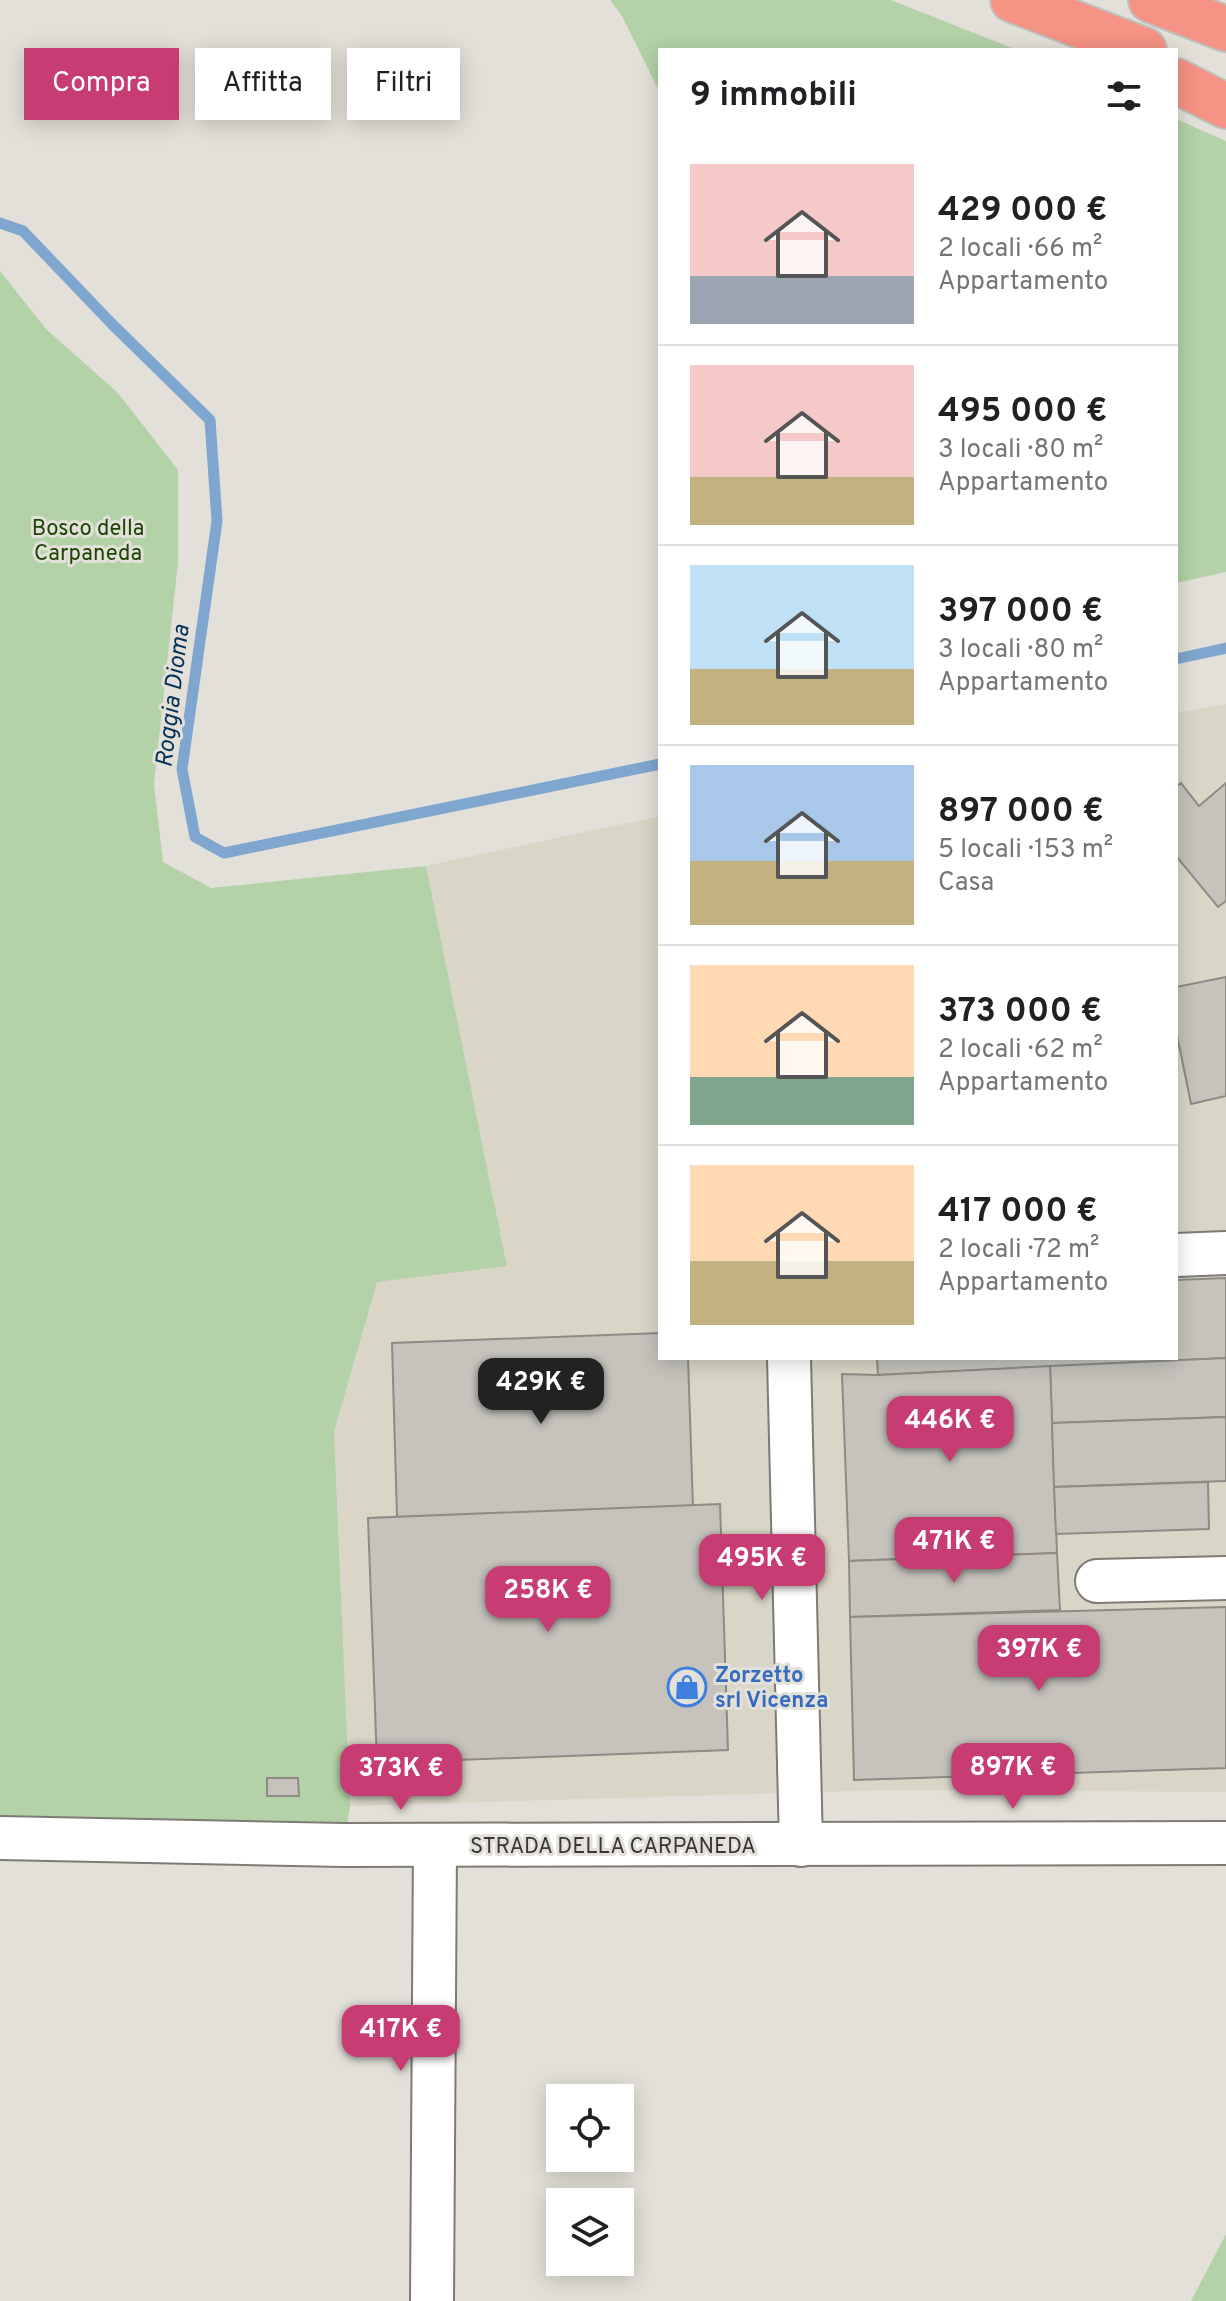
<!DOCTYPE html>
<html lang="it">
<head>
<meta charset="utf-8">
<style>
	body { margin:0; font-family:Overpass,sans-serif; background:#f2f2f2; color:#202124; height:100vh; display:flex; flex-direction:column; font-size:30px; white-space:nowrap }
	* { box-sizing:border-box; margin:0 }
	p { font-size:26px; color:#757577 }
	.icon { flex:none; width:44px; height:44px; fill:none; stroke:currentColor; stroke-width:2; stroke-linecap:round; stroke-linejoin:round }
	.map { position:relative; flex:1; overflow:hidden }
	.drawer { position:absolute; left:658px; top:48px; width:520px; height:1312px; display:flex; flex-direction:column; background:#fff; border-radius:0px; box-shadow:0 4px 20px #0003 }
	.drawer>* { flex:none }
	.hud { position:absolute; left:24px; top:48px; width:514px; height:72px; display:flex; gap:16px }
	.buttons { position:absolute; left:546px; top:2084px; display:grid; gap:16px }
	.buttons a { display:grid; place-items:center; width:88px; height:88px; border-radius:0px; background:#fff; box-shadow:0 4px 20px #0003; font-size:40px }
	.price { position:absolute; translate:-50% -68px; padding:0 18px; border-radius:16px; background:#c73c72; color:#fff; font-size:26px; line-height:52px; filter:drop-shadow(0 2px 4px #0008) }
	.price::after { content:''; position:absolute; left:50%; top:48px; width:24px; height:18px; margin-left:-12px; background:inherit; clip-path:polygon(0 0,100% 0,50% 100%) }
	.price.current { background:#222; color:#fff }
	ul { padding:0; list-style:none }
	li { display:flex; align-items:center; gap:24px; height:200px; padding:0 32px }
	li+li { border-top:2px solid #e0e0e0 }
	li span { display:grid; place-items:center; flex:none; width:224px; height:160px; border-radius:0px; color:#555 }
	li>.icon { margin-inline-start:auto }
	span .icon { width:96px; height:96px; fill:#fffc; stroke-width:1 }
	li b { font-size:34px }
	h2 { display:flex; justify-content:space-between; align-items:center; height:96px; padding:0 32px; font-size:34px }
	.chip { padding:0 28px; border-radius:0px; background:#fff; box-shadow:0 4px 20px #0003; font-size:28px; line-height:72px }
	.chip.current { background:#c73c72; color:#fff }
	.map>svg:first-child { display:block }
	.built { fill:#dad6c7 }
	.green { fill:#b3d2a7 }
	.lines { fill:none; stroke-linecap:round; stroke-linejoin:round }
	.stream { stroke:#7fa6ce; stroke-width:11 }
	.building { fill:#c5c3bc; stroke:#8d8b84; stroke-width:2 }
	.minor-casing { stroke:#7d7b74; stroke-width:46 }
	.highway-casing { stroke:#bfbfbe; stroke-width:48 }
	.minor { stroke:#fff; stroke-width:42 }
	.highway { stroke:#f59384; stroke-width:44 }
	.labels { text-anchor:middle; stroke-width:6; stroke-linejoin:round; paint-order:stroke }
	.park-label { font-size:22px; fill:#1b4502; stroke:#e3e0d9 }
	.shop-label { font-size:22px; font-weight:bold; fill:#366cbe; stroke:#e3e0d9; text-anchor:start }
	.street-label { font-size:22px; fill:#383734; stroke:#e3e0d9 }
	.water-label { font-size:24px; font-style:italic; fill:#053258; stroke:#e3e0d9 }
</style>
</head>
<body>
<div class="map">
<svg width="1226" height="2301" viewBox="0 0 1226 2301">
	<rect width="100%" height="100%" fill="#e3e0d9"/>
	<!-- built -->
	<path class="built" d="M1226,704V1792L891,1790L350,1806L334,1432L377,1282L507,1265L426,866L660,816V1358H1176V713Z"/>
	<!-- green -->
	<g class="green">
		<path d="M610,0H891L1017,50H660V93L622,16Z"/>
		<path d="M1176,119L1226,141V572L1176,583Z"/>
		<path d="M0,271L46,329L118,393L178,470V562L154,784L163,862L211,888L426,866L507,1266L377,1282L334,1432L350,1806L344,1845L0,1831Z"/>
		<path d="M1226,2234V2301H1191Z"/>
	</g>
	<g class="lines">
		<!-- stream -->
		<g class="stream">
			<path d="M0,223L23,231L112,324L210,420L217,521L182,769L195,837L224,853L660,764"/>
			<path d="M1176,659L1226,648"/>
		</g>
	</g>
	<!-- building -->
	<g class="building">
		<path d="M1181,783L1199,806L1226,783V901L1218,907L1176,856V787Z"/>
		<path d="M1226,977V1096L1191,1104L1176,1030V987Z"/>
		<path d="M1226,1278V1358L878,1375L877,1358H1176V1280Z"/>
		<path d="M660,1333V1358H688L693,1507L397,1517L392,1343Z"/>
		<path d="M1226,1358V1417L1052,1423L1050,1366Z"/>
		<path d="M1050,1366L1057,1553L849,1561L842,1374L878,1375Z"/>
		<path d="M1226,1417V1481L1054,1487L1052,1423Z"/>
		<path d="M1208,1482L1209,1529L1056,1534L1054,1487Z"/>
		<path d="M720,1504L728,1750L377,1763L368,1518Z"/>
		<path d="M1057,1553L1060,1610L850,1617L849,1561Z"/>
		<path d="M1226,1607V1768L854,1780L850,1617Z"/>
		<path d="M267,1778H298L299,1796H267Z"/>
	</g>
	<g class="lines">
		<!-- minor casing -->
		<g class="minor-casing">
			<g id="minor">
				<path d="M1176,1255L1226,1253"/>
				<path d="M789,1358L801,1845"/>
				<path d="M1097,1581L1226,1578"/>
				<path d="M0,1838L344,1845L1226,1843"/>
				<path d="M432,2301L435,1845"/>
			</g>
		</g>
		<!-- highway casing -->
		<g class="highway-casing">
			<g id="highway">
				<path d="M1013,0L1144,50"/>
				<path d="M1151,0L1226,29"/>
				<path d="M1176,81L1226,106"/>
			</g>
		</g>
		<!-- minor -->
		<use href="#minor" class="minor"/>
		<!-- highway -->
		<use href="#highway" class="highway"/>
	</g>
	<!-- icons -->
	<defs>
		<g id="shop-ring" transform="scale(2)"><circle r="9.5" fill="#e3e0d9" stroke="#3f7fe0" stroke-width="1.5"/><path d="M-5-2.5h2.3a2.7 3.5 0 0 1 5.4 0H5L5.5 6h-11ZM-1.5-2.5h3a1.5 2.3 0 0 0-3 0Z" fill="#3f7fe0"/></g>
	</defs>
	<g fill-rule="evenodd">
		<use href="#shop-ring" x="687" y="1687"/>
	</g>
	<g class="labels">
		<!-- park labels -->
		<g class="park-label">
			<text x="88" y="535">Bosco della<tspan x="88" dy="25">Carpaneda</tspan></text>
		</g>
		<!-- shop labels -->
		<g class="shop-label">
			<text x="715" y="1682">Zorzetto<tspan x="715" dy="25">srl Vicenza</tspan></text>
		</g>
		<!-- street labels -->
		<g class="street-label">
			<text x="613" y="1853">STRADA DELLA CARPANEDA</text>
		</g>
		<!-- water labels -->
		<g class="water-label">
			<text transform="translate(172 696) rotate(-83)" y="8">Roggia Dioma</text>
		</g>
	</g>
</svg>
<div class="buttons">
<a><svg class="icon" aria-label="locate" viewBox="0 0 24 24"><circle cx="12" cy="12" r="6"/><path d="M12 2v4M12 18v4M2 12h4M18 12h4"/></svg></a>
<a><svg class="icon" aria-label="layers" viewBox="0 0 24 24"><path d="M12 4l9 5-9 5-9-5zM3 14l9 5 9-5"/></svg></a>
</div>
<b class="price current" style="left:541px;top:1426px">429K €</b>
<b class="price" style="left:950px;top:1464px">446K €</b>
<b class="price" style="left:954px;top:1585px">471K €</b>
<b class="price" style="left:762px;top:1602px">495K €</b>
<b class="price" style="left:548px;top:1634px">258K €</b>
<b class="price" style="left:1039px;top:1693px">397K €</b>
<b class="price" style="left:1013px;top:1811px">897K €</b>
<b class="price" style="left:401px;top:1812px">373K €</b>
<b class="price" style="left:401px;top:2073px">417K €</b>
<div class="hud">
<a class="chip current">Compra</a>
<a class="chip">Affitta</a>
<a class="chip">Filtri</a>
</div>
<section class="drawer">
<h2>9 immobili<svg class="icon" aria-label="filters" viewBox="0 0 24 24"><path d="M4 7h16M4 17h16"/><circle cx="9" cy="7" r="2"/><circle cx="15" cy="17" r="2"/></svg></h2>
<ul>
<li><span style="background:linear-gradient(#f6c9c9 70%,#9aa5b1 0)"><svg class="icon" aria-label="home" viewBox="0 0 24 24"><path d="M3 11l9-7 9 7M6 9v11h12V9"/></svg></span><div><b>429 000 €</b><p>2 locali · 66 m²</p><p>Appartamento</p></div></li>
<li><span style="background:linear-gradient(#f6c9c9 70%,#c2b280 0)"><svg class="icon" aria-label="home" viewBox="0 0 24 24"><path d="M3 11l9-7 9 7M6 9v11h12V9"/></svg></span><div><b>495 000 €</b><p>3 locali · 80 m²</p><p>Appartamento</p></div></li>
<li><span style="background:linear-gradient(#bfe0f5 65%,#c2b280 0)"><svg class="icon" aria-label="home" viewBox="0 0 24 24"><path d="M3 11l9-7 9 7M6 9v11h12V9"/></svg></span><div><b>397 000 €</b><p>3 locali · 80 m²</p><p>Appartamento</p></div></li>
<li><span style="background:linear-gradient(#a9c7e8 60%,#c2b280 0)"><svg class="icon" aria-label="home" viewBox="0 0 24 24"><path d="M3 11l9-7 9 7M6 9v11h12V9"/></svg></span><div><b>897 000 €</b><p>5 locali · 153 m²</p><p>Casa</p></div></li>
<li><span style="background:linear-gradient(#ffd9b3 70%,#7fa58c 0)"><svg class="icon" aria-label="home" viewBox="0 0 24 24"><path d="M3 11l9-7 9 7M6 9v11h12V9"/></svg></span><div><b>373 000 €</b><p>2 locali · 62 m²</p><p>Appartamento</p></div></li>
<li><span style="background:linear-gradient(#ffd9b3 60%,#c2b280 0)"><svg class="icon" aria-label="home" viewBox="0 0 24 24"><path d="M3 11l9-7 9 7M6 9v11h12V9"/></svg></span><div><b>417 000 €</b><p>2 locali · 72 m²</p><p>Appartamento</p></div></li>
</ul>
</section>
</div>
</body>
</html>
